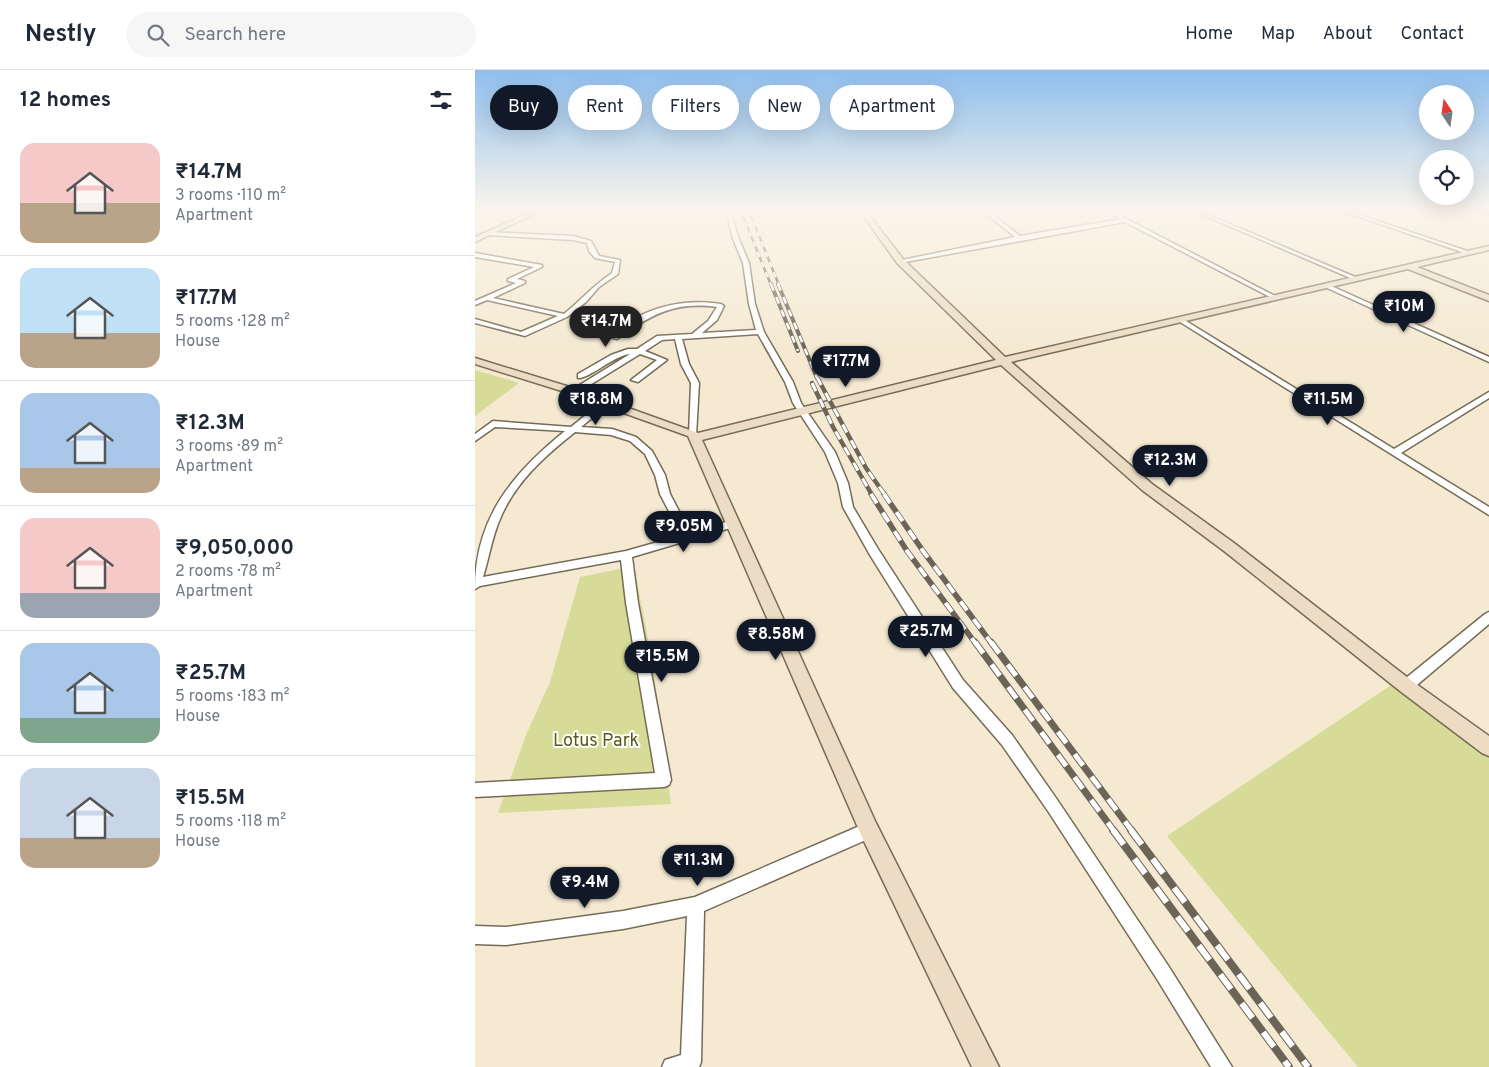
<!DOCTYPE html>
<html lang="en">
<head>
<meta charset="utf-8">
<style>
	body { margin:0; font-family:Overpass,sans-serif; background:#f6f6f7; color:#1f2937; height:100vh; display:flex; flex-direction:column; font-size:19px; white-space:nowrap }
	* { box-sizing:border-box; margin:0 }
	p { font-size:16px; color:#747a83 }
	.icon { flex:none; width:28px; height:28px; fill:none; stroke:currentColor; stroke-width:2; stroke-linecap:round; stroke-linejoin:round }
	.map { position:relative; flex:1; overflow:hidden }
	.panel { display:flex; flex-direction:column; background:#fff; width:475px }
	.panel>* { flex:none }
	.hud { position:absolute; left:15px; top:15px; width:475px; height:45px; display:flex; gap:10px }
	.needle { width:32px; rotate:347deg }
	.tools { position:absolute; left:944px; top:15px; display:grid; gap:10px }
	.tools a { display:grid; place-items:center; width:55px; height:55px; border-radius:50%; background:#fff; box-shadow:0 5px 20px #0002; font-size:25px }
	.price { position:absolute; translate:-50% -42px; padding:0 11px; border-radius:18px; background:#111827; color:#fff; font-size:16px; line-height:32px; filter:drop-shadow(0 1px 2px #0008) }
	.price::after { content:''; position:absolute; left:50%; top:30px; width:15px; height:11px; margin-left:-8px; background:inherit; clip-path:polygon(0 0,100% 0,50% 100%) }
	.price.current { background:#222; color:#fff }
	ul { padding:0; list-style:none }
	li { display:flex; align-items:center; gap:15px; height:125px; padding:0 20px }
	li+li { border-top:1px solid #e0e1e3 }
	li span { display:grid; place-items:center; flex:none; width:140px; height:100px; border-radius:15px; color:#555 }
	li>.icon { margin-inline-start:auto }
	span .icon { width:60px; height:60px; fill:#fffc; stroke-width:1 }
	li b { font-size:21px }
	h2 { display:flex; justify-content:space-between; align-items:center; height:60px; padding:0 20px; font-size:21px }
	.pill { padding:0 18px; border-radius:22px; background:#fff; box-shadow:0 5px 20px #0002; font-size:18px; line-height:45px }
	.pill.current { background:#111827; color:#fff }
	header { display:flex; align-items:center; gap:30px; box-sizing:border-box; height:70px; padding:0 25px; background:#fff; border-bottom:1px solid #e0e1e3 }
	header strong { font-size:24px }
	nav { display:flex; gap:28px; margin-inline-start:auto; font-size:18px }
	.search { width:350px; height:45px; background:#f6f6f7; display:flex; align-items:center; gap:12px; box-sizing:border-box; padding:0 18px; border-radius:28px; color:#747a83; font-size:19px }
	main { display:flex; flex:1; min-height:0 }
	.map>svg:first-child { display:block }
	.green { fill:#d6dc97 }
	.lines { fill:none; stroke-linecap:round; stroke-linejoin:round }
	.street-casing { stroke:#756b57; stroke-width:3 }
	.secondary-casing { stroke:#756b57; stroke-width:3 }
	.street { fill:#fff; fill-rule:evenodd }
	.secondary { fill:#ebdcc3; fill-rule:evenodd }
	.rail-far5-casing { stroke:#6b6457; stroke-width:2.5 }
	.rail-far4-casing { stroke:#6b6457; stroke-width:4 }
	.rail-far3-casing { stroke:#6b6457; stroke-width:4.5 }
	.rail-far2-casing { stroke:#6b6457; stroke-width:5.5 }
	.rail-far1-casing { stroke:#6b6457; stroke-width:7 }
	.rail-casing { stroke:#6b6457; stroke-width:8 }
	.rail-far5 { stroke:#fff; stroke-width:2; stroke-dasharray:5.5; stroke-linecap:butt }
	.rail-far4 { stroke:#fff; stroke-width:2.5; stroke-dasharray:7; stroke-linecap:butt }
	.rail-far3 { stroke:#fff; stroke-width:3; stroke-dasharray:9; stroke-linecap:butt }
	.rail-far2 { stroke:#fff; stroke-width:4; stroke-dasharray:11; stroke-linecap:butt }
	.rail-far1 { stroke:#fff; stroke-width:5; stroke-dasharray:14; stroke-linecap:butt }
	.rail { stroke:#fff; stroke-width:6; stroke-dasharray:18; stroke-linecap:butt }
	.labels { text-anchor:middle; stroke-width:4; stroke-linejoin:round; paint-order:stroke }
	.near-park-label { font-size:18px; fill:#575b1a; stroke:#fff }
</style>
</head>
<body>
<header>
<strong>Nestly</strong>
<div class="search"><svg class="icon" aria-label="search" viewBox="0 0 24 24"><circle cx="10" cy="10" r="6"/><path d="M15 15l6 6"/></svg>Search here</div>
<nav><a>Home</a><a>Map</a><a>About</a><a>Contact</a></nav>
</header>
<main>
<section class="panel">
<h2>12 homes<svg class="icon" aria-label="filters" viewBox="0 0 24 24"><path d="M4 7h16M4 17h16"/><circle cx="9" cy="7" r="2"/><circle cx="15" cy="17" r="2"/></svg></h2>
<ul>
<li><span style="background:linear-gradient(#f6c9c9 60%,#b9a48a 0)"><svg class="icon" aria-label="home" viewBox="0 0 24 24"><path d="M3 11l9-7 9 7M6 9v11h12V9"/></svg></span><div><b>₹14.7M</b><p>3 rooms · 110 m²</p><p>Apartment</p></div></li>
<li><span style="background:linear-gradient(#bfe0f5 65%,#b9a48a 0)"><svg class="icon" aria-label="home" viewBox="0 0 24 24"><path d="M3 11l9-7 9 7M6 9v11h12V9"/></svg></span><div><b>₹17.7M</b><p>5 rooms · 128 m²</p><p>House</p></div></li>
<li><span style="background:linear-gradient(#a9c7e8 75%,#b9a48a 0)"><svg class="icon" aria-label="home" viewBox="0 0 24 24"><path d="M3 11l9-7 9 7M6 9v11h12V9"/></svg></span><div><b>₹12.3M</b><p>3 rooms · 89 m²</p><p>Apartment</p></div></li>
<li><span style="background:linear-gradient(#f6c9c9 75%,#9aa5b1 0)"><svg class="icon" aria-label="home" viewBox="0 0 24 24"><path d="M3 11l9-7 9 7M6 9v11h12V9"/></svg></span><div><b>₹9,050,000</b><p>2 rooms · 78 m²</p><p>Apartment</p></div></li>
<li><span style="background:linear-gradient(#a9c7e8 75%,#7fa58c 0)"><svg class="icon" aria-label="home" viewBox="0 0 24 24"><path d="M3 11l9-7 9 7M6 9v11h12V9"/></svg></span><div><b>₹25.7M</b><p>5 rooms · 183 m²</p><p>House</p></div></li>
<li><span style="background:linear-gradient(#c9d6e8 70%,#b9a48a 0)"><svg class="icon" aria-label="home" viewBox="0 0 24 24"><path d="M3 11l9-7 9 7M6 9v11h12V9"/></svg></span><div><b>₹15.5M</b><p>5 rooms · 118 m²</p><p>House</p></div></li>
</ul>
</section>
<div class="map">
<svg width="1014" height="997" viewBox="0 0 1014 997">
	<rect width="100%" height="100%" fill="#f5e9d2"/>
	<!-- green -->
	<g class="green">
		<path d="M0,300L44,313L0,346Z"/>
		<path d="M159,496L178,594L196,734L23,743L51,665L75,612L105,507Z"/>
		<path d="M916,615L1014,687V997H883L692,766Z"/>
	</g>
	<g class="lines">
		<!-- street casing -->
		<g class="street-casing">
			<g id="street">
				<path d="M251,141H255L264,169L274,193L280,234L289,262L318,312L326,333L360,382L373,413L378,437L403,479L488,610L537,665L583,731L694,897L757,997H736L682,909L573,741L527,675L478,618L395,485L368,437L363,413L350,382L318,333L310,312L283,264L207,269L214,294L224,313L221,366H215L214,364L216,313L206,294L200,269L187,270L170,281L192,290L163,312L156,310L182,290L165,284L102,323L95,321L155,284C138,286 114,309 103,308V304L136,285L153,279H162L182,266L217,264L233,251L242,237C200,231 175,245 142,269L135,267C165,238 206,228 246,234L249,236L242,250L227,263L281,260L274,234L268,193L258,169Z"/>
				<path d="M508,141H513L545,166L646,149L631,141H636L804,228L799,229L650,152L425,193L422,191L540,167Z"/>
				<path d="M719,141H724L885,209L880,210Z"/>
				<path d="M867,141H873L995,182L990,183Z"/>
				<path d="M11,162L98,166L116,171L124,186L145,190L143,204L124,217L111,232L92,247L50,266L0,253V249L46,262L83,246L12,230L0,235V231L41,213L33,211V209L59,197L0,187V183L67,195V197L42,209L50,211V213L18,228L89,244C106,230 119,215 137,203L140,192L120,188L114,181L112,173L98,170L13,165Z"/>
				<path d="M850,215H854L1014,287V292L850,217Z"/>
				<path d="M702,248H706L919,379L1014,322V328L926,383L1014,437V445L702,250Z"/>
				<path d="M128,331H134L135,333L106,357L137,359L161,367L177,381L190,405L195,424L206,445L207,465L258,450L263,454L262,456L157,487L163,533L196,710L194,715L189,717L0,727V713L180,703L151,533L146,490L5,516L0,519C0,448 37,404 90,361L20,357L0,371V364L18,351L96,357ZM100,362L136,365L155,371L170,384L180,405L185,424L196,445L197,468L151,481L8,507C14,488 17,467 25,449C40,412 70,386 100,362Z"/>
				<path d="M1014,542V554L936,620L931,622L926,620L924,616L926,612L1010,544Z"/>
				<path d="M394,752L400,754L402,760L400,766L229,841L226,992L224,997H187L190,990L206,985L212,846L148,859L31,875L0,874V856L31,857L148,841L220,827Z"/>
			</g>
		</g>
		<!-- secondary casing -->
		<g class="secondary-casing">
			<g id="secondary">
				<path d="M58,141H65L0,172V167Z"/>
				<path d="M385,141H391L428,189L530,287L1014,176V180L942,197L1014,225V231L933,199L536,292L677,414L759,473L937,611L1014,666V686L1007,683L925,621L749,481L667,420L526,295L227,370L401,753L524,997H497L387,767L213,366L90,322L0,294V288L98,318L223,363L521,290L422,193Z"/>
				<path d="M1004,141H1014V144L1005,142Z"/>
			</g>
		</g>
		<!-- street -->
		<use href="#street" class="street"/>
		<!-- secondary -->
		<use href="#secondary" class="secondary"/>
		<!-- rail-far5 casing -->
		<g class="rail-far5-casing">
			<g id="rail-far5">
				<path d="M266,141L296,215"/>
				<path d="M274,141L304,215"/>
			</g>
		</g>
		<!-- rail-far4 casing -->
		<g class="rail-far4-casing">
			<g id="rail-far4">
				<path d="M296,214L323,281"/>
				<path d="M303,214L342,308"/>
			</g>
		</g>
		<!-- rail-far3 casing -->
		<g class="rail-far3-casing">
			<g id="rail-far3">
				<path d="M342,307L391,398L410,425"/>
				<path d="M337,313L358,357L397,425"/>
			</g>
		</g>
		<!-- rail-far2 casing -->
		<g class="rail-far2-casing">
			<g id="rail-far2">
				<path d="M396,424L432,481L501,574"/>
				<path d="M409,424L448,481L517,574"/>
			</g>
		</g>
		<!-- rail-far1 casing -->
		<g class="rail-far1-casing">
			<g id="rail-far1">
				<path d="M500,572L639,761"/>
				<path d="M516,572L657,761"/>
			</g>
		</g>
		<!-- rail casing -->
		<g class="rail-casing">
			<g id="rail">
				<path d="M638,760L814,997"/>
				<path d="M656,760L833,997"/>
			</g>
		</g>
		<!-- rail-far5 -->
		<use href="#rail-far5" class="rail-far5"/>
		<!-- rail-far4 -->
		<use href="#rail-far4" class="rail-far4"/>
		<!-- rail-far3 -->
		<use href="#rail-far3" class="rail-far3"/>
		<!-- rail-far2 -->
		<use href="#rail-far2" class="rail-far2"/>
		<!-- rail-far1 -->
		<use href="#rail-far1" class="rail-far1"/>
		<!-- rail -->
		<use href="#rail" class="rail"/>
	</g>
	<!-- sky -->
	<linearGradient id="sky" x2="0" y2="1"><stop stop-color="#8fbeee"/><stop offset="0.5" stop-color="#faf5eb"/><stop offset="1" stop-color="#faf5eb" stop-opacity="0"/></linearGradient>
	<rect width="1014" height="280" fill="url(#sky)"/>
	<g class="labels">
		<!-- near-park labels -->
		<g class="near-park-label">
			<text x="121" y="676">Lotus Park</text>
		</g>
	</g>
</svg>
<div class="tools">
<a><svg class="needle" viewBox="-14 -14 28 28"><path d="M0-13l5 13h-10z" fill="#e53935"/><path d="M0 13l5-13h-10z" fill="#747a83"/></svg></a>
<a><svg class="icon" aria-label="locate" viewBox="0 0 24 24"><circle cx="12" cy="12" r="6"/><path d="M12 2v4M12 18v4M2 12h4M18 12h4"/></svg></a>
</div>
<b class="price" style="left:929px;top:263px">₹10M</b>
<b class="price current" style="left:131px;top:278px">₹14.7M</b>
<b class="price" style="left:371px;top:318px">₹17.7M</b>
<b class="price" style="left:121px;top:356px">₹18.8M</b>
<b class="price" style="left:853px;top:356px">₹11.5M</b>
<b class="price" style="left:695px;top:417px">₹12.3M</b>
<b class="price" style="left:209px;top:483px">₹9.05M</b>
<b class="price" style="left:451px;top:588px">₹25.7M</b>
<b class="price" style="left:301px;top:591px">₹8.58M</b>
<b class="price" style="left:187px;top:613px">₹15.5M</b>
<b class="price" style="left:223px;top:817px">₹11.3M</b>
<b class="price" style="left:110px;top:839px">₹9.4M</b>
<div class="hud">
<a class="pill current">Buy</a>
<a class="pill">Rent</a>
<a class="pill">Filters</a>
<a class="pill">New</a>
<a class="pill">Apartment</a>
</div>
</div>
</main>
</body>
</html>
